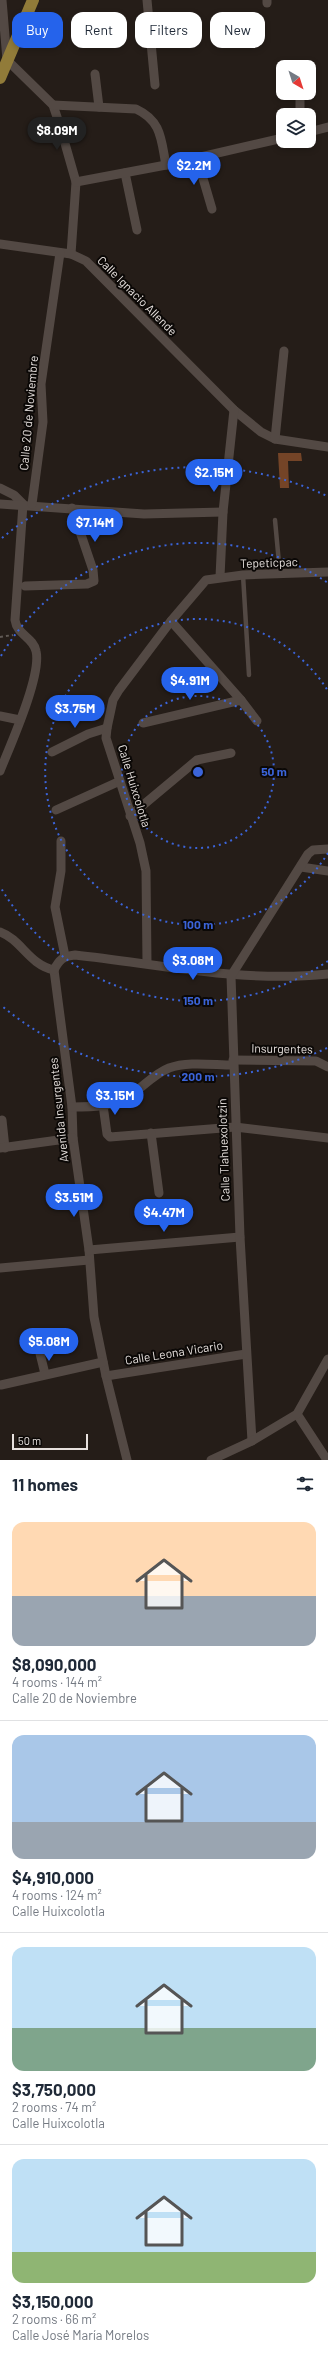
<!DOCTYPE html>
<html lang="en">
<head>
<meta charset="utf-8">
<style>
	body { margin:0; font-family:Barlow,sans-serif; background:#f2f2f3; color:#1f2937; height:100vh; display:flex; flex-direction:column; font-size:15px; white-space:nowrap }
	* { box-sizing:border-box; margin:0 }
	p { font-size:13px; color:#747a83 }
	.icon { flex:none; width:22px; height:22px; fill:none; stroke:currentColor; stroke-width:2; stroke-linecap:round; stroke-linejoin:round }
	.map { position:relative; height:1460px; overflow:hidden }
	.side { display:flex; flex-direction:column; background:#fff; flex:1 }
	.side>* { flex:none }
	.hud { position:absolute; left:12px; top:12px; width:304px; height:36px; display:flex; gap:8px }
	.needle { width:26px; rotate:141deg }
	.fabs { position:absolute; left:276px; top:60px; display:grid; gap:8px }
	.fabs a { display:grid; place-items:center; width:40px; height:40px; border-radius:8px; background:#fff; box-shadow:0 2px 6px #0003; font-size:20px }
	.scale { position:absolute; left:12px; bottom:10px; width:76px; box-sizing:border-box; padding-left:4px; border:2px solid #e7e1de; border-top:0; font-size:11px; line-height:14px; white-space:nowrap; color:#e7e1de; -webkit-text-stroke:3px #0b0806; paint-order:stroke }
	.price { position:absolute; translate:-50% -34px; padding:0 9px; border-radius:14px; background:#2563eb; color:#fff; font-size:13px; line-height:26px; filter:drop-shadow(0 1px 2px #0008) }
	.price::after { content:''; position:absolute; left:50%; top:24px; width:12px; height:9px; margin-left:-6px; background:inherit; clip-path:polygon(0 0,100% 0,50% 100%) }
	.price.active { background:#222; color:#fff }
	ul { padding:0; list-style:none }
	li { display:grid; align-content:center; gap:8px; height:212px; padding:0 12px }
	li+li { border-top:1px solid #e0e1e3 }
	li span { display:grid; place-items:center; height:124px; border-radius:12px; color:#555 }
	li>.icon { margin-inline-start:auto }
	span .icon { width:72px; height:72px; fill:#fffc; stroke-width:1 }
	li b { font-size:17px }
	h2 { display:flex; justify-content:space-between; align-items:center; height:48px; padding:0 12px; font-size:17px }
	.tag { padding:0 14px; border-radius:12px; background:#fff; box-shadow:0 2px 6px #0003; font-size:14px; line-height:36px }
	.tag.active { background:#2563eb; color:#fff }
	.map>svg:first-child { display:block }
	.building { fill:#744427 }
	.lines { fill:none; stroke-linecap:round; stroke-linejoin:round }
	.path { stroke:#605954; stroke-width:2; stroke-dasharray:3 3; stroke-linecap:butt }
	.service { stroke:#534944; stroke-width:4.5 }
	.minor { stroke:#534944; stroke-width:9 }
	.primary { stroke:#917b39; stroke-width:12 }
	.ring { fill:none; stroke:#3b64d9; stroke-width:2; stroke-dasharray:2 4 }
	.labels { text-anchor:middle; stroke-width:4; stroke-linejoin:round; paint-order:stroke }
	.street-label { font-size:12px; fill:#e7e1de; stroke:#0b0806 }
	.centre { fill:#3b64d9; stroke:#0b0806; stroke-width:2 }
	.ring-label { font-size:12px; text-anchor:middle; font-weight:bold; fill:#3b64d9; stroke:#0b0806; stroke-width:4; stroke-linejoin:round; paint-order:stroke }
</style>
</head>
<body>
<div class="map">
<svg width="328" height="1460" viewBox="0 0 328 1460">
	<rect width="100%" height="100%" fill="#251d18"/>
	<!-- building -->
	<path class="building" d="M278,453H301L302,461H288L289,488H280Z"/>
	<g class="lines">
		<!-- path -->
		<path class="path" d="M0,637L13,635"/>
		<!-- service -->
		<g class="service">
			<path d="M275,520L280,574"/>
			<path d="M243,575L249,675"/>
		</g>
		<!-- minor -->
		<g class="minor">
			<path d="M2,0L7,60L53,105L60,126L76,182L71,254"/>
			<path d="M147,0L155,85"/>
			<path d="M267,3V0"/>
			<path d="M95,74L99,107"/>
			<path d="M53,105L136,109C162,121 161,140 166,165"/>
			<path d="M300,115V93"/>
			<path d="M309,132L328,127"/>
			<path d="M197,158L212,209"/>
			<path d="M125,173L137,230"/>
			<path d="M76,182L166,165L283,138"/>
			<path d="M0,244L71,254L86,261L234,410L261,432L275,439L328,447"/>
			<path d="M275,439L284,351"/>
			<path d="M0,488L14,495L23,504L15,620C17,635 33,637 36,651C42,675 10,746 0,771"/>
			<path d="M0,504L144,514L223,512"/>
			<path d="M32,504L43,422L41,384L60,253"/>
			<path d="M220,577L223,512L234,410"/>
			<path d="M25,586L87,584L94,581L93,570L72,508"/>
			<path d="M171,621L241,700L257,721"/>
			<path d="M0,716L20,720"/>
			<path d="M143,723L241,700"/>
			<path d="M52,752L88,734L107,728"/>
			<path d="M56,810L120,781"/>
			<path d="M130,816L197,760L231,753"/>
			<path d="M61,841V871L55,907L65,956"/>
			<path d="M301,867L328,871"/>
			<path d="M0,932C22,940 28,964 54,970"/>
			<path d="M147,963L146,871L140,843L106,738L107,728L113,700L119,690L171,621L206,580L243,575L328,572"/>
			<path d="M54,970L72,1107L73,1138L89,1250L94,1317L106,1376L127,1460"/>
			<path d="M54,970C59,960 63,956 75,955C159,964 243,983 328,974"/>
			<path d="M233,1060L316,1061L328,1067"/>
			<path d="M103,1105L107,1134L110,1137L235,1127L328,1138"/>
			<path d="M72,1107C91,1107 115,1107 131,1095C144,1086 154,1074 169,1068C188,1061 213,1065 233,1065"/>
			<path d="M2,1120L5,1148"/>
			<path d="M151,1133L159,1193"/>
			<path d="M0,1148L73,1138"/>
			<path d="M89,1250L240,1237"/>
			<path d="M0,1268L89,1260"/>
			<path d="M35,1333L45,1374"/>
			<path d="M106,1376L246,1354"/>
			<path d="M1,1385L103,1362"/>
			<path d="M297,1414L327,1460"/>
			<path d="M252,1441L240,1237L231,976L308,854L313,850L328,849"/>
			<path d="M211,1460L252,1441L297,1414L328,1359"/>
		</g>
		<!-- primary -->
		<path class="primary" d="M0,78L33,0"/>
	</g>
	<!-- distance rings -->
	<g class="ring">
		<circle cx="198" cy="772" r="76"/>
		<path d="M328 853A153 153 0 1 1 328 691"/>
		<path d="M328 961A229 229 0 0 1 1 888M1 656A229 229 0 0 1 328 583"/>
		<path d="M327 1048A305 305 0 0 1 2 1006M2 538A305 305 0 0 1 327 496"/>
	</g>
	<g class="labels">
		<!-- street labels -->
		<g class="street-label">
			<text transform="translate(137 296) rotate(45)" y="4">Calle Ignacio Allende</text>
			<text transform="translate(29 413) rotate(-85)" y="4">Calle 20 de Noviembre</text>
			<text transform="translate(269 563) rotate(-2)" y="4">Tepeticpac</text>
			<text transform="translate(134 786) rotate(73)" y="4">Calle Huixcolotla</text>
			<text transform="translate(282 1049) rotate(1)" y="4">Insurgentes</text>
			<text transform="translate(59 1110) rotate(-96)" y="4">Avenida Insurgentes</text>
			<text transform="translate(224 1150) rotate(-92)" y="4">Calle Tlahuexolotzin</text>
			<text transform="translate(174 1353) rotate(-9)" y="4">Calle Leona Vicario</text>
		</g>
	</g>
	<circle cx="198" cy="772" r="6" class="centre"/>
	<g class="ring-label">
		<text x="274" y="776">50 m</text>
		<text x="198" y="929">100 m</text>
		<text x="198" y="1005">150 m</text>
		<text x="198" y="1081">200 m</text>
	</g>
</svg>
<div class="fabs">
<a><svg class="needle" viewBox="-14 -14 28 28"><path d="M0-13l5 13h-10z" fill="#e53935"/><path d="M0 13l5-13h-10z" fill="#747a83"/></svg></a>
<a><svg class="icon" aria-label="layers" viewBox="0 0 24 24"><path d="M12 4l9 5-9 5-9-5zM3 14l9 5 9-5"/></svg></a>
</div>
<div class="scale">50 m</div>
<b class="price active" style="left:57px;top:151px">$8.09M</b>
<b class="price" style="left:194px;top:186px">$2.2M</b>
<b class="price" style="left:214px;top:493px">$2.15M</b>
<b class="price" style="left:95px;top:543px">$7.14M</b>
<b class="price" style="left:190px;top:701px">$4.91M</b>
<b class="price" style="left:75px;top:729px">$3.75M</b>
<b class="price" style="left:193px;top:981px">$3.08M</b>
<b class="price" style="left:115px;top:1116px">$3.15M</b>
<b class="price" style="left:74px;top:1218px">$3.51M</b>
<b class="price" style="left:164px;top:1233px">$4.47M</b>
<b class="price" style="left:49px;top:1362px">$5.08M</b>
<div class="hud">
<a class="tag active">Buy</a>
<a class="tag">Rent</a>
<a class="tag">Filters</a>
<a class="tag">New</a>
</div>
</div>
<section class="side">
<h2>11 homes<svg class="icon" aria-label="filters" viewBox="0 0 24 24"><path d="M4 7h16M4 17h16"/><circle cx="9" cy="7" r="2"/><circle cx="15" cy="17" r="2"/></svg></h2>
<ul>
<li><span style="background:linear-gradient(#ffd9b3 60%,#9aa5b1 0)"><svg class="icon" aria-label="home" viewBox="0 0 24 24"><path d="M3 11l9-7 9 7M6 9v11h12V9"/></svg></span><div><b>$8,090,000</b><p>4 rooms · 144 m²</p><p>Calle 20 de Noviembre</p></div></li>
<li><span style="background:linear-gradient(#a9c7e8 70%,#9aa5b1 0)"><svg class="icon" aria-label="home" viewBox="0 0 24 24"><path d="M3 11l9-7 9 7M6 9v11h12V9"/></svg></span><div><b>$4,910,000</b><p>4 rooms · 124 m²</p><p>Calle Huixcolotla</p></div></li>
<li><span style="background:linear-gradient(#bfe0f5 65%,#7fa58c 0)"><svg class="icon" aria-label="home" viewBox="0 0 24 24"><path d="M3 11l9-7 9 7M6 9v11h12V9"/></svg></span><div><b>$3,750,000</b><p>2 rooms · 74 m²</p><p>Calle Huixcolotla</p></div></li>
<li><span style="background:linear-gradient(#bfe0f5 75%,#8fb573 0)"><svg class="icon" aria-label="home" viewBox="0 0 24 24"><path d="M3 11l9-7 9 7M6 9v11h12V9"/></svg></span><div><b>$3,150,000</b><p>2 rooms · 66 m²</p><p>Calle José María Morelos</p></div></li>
</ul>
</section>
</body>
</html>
